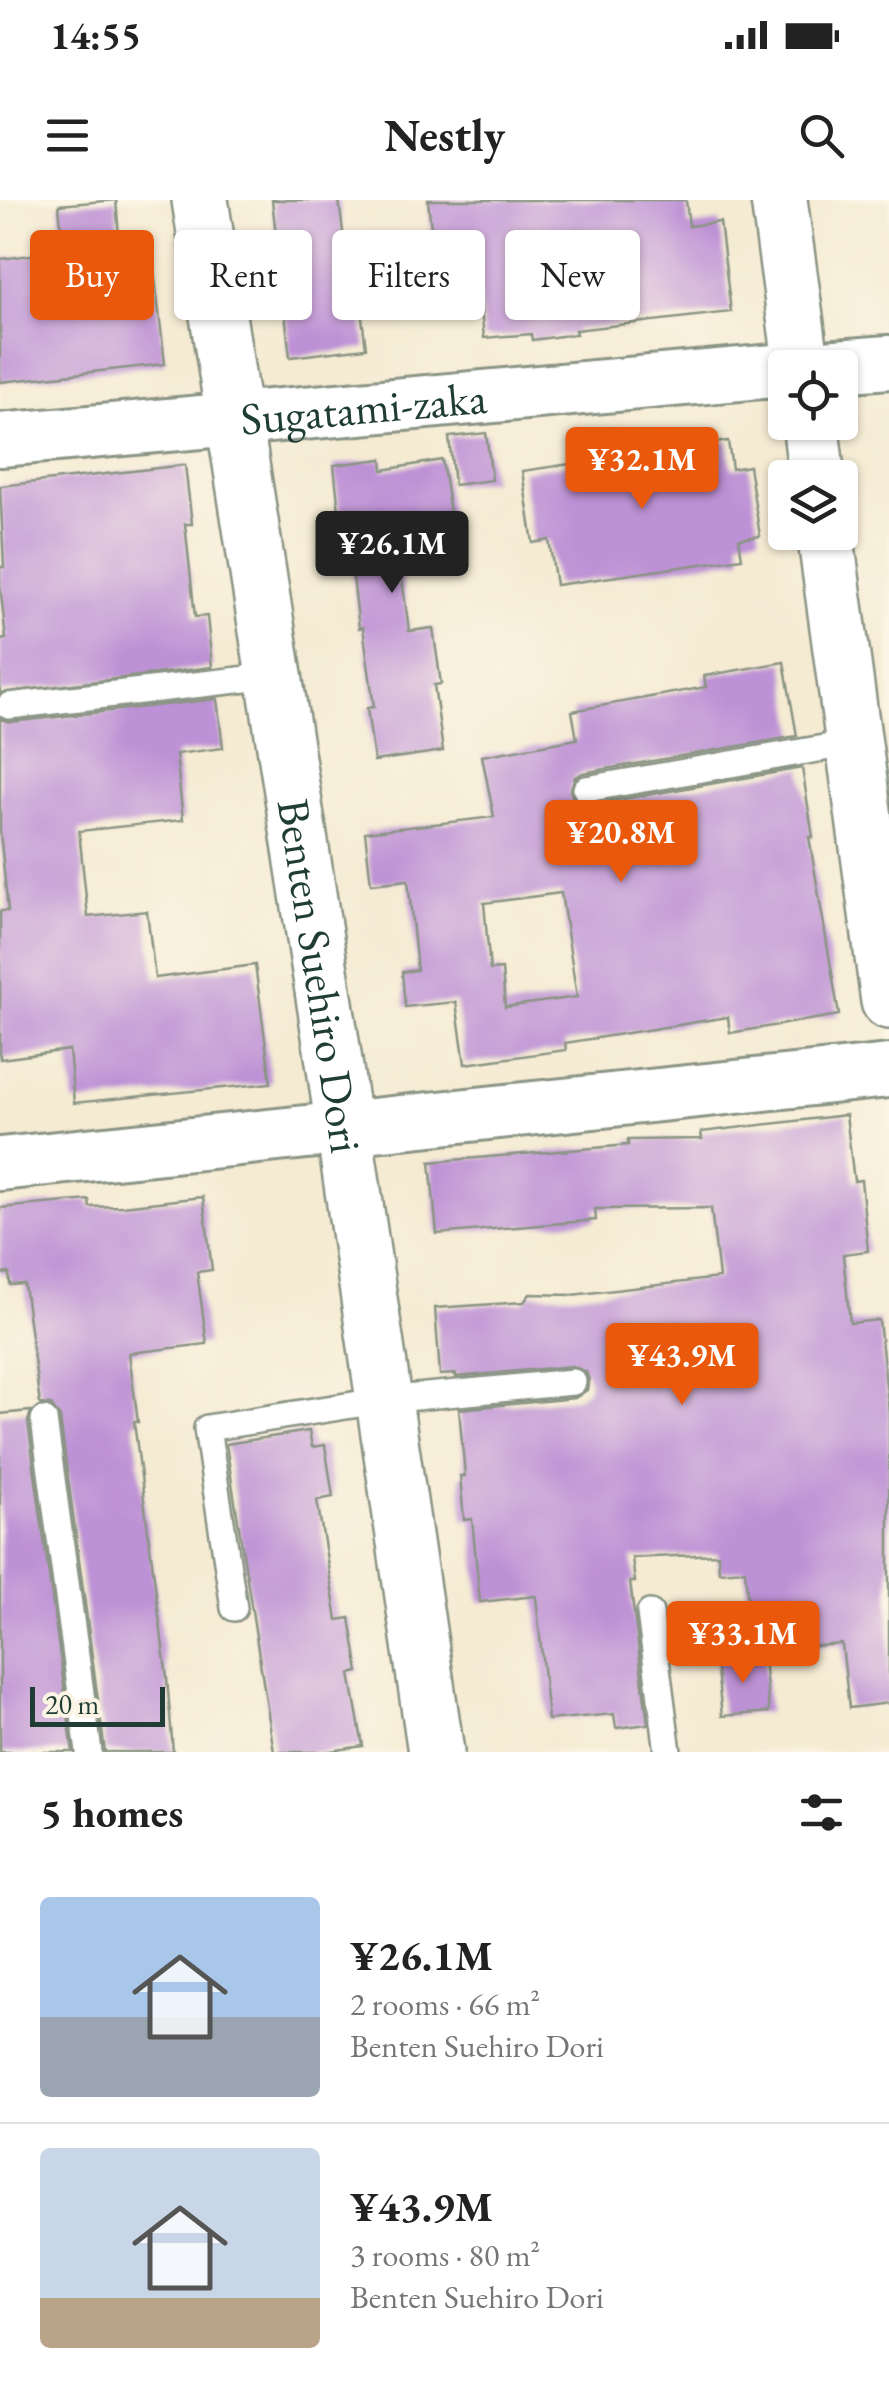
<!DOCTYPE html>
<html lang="en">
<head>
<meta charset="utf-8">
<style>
	body { margin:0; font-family:"EB Garamond",serif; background:#f2f2f2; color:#222; height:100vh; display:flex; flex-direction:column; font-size:38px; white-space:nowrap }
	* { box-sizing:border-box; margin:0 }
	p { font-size:32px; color:#767676 }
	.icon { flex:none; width:55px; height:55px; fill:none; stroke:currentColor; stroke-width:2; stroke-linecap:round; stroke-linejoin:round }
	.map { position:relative; height:1552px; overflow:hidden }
	.drawer { display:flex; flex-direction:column; background:#fff; flex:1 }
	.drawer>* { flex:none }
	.top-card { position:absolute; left:30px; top:30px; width:830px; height:90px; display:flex; gap:20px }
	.controls { position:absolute; left:768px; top:150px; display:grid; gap:20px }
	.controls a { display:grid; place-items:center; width:90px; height:90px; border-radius:10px; background:#fff; box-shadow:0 2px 8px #0004; font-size:50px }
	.scale { position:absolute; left:30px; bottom:25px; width:135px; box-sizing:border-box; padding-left:10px; border:5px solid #1f3d34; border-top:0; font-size:28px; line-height:35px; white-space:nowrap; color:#1f3d34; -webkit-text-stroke:8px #fcf5e5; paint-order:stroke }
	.price { position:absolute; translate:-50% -85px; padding:0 22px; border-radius:10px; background:#ea580c; color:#fff; font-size:32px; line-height:65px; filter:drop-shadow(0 2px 5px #0008) }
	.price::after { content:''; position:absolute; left:50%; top:60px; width:30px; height:22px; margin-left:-15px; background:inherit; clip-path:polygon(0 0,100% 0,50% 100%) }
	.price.active { background:#222; color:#fff }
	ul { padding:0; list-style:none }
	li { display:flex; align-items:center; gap:30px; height:250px; padding:0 40px }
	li+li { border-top:2px solid #e0e0e0 }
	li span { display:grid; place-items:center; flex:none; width:280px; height:200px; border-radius:10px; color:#555 }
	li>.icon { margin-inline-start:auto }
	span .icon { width:120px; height:120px; fill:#fffc; stroke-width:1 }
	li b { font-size:42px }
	h2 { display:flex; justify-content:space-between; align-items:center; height:120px; padding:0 40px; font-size:42px }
	.tag { padding:0 35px; border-radius:10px; background:#fff; box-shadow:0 2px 8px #0004; font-size:35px; line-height:90px }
	.tag.active { background:#ea580c; color:#fff }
	.status { display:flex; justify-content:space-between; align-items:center; height:70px; padding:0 50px; background:#fff; direction:ltr }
	.status svg { height:28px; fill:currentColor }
	header { display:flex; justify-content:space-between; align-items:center; height:130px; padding:0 40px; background:#fff; font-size:45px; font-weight:700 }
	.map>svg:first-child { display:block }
	.building { fill:#bd91d5; fill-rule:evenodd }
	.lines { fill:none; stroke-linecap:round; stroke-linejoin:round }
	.service-casing { stroke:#8a9484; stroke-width:30 }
	.minor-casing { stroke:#8a9484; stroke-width:58 }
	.tertiary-casing { stroke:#8a9484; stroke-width:60 }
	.service { stroke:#fff; stroke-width:25 }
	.minor { stroke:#fff; stroke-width:52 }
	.tertiary { stroke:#fff; stroke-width:55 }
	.labels { text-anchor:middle; stroke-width:9; stroke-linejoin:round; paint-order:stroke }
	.street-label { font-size:45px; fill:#1f3d34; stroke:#fcf5e5 }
</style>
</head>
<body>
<div class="status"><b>14:55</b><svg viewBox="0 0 49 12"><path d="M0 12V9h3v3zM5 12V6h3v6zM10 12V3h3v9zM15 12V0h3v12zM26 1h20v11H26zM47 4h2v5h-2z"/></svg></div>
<header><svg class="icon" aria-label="menu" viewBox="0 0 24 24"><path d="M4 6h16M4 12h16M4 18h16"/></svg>Nestly<svg class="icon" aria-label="search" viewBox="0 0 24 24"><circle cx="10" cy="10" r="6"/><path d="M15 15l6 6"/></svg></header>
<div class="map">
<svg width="889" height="1552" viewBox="0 0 889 1552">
	<rect width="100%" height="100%" fill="#fcf5e5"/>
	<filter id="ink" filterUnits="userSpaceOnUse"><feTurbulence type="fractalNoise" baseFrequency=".01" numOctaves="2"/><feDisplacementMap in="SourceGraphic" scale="20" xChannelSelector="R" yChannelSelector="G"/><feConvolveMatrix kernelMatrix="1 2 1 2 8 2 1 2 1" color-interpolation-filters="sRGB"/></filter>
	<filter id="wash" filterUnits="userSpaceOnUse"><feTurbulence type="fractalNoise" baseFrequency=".0048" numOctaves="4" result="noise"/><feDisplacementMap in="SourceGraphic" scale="40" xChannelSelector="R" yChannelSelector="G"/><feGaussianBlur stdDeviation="2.25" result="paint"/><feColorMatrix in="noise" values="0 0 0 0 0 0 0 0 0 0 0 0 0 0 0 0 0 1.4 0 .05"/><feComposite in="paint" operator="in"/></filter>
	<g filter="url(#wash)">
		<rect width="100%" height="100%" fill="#f5ebd3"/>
		<g id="blocks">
			<!-- building -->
			<g class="building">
				<path d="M116,0L122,72L154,69L165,164L0,182V59L63,51L59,5Z"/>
				<path d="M272,0H339L349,81L357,80L366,148L290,157Z"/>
				<path d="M428,0H686L689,26L720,22L731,112L575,130L576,134L532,140L531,134L484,138L476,64L435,68Z"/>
				<path d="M486,233L492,280L454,285L449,237Z"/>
				<path d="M728,241L732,269L749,266L760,336L739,339L742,358L556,385L549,340L533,343L522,271Z"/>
				<path d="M382,259L383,270L442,260L452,326L401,335L404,362L400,363L409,431L433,428L441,484L434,485L443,551L374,561L367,508L374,507L363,427L359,428L352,369L336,370L330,322L340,321L334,265Z"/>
				<path d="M185,265L192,324H185L195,417L207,416L212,467L0,493V440L6,439L0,384V367H4L0,286Z"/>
				<path d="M784,462L797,536L583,573L575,577L570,591L574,600L589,605L802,568L813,637H809L839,815L730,833L728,817L565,843L566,850L465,864L456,802L405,807L402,772L417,770L408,680L371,684L365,632L494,617L482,556L577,539L572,511L706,487L704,476ZM561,693L577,797L505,807L502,769L490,770L484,703Z"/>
				<path d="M217,499L223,548L176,554L183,620L79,631L88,717L147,711L155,778L255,765L271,883L74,903L69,850L0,859V711H8L0,632V519L11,522Z"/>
				<path d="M846,915L854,981L861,980L868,1051L843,1054L850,1123L879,1120L889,1212V1503L849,1508L842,1444L752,1451L745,1370L719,1372L718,1354L632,1358L635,1382H630L648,1524L616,1528L614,1514L548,1520L536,1396L480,1402L472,1319L464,1320L460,1276H465L459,1209L575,1198L587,1190L589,1180L586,1172L572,1166L456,1177V1174L440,1175L435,1108L524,1102L530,1094L572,1095L719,1078L711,1008L595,1009L596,1020L437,1034L430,962L628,945V940L702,939L701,932Z"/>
				<path d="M203,997L212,1070L197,1072L207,1144L129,1153L138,1222H134L167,1478L173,1552H105L60,1218L51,1205L40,1204L24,1084L10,1085L9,1073L0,1074V1008L89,1000L90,1007L123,1006Z"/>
				<path d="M31,1211L28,1222L73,1552H0V1214Z"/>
				<path d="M309,1231L312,1247L325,1245L333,1297L317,1300L337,1420L350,1418L359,1472L350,1474L363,1546L324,1552H274L226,1244Z"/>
				<path d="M764,1457L769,1512L722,1516L716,1461Z"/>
			</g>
		</g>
	</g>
	<g filter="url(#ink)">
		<use href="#blocks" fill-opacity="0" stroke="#8a9484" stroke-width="2.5"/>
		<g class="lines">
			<!-- service casing -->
			<g class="service-casing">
				<g id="service">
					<path d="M9,506L274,476"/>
					<path d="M586,589L853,543"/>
					<path d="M44,1220L89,1552"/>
					<path d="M234,1408L207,1228L384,1200L573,1182"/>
					<path d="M650,1413L668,1552"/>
				</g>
			</g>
			<!-- minor casing -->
			<g class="minor-casing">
				<g id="minor">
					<path d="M811,168L889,162"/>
					<path id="s1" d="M0,240L785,170"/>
					<path d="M0,964L889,871"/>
				</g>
			</g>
			<!-- tertiary casing -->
			<g class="tertiary-casing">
				<g id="tertiary">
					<path id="s2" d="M200,0L332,848L436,1552"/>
					<path d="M779,0L802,168"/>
					<path d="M810,222L817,278"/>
					<path d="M825,332L889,801"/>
				</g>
			</g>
			<!-- service -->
			<use href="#service" class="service"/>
			<!-- minor -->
			<use href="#minor" class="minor"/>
			<!-- tertiary -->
			<use href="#tertiary" class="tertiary"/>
		</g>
	</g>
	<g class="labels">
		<!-- street labels -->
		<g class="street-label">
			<text dy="16" stroke="none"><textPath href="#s1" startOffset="365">Sugatami-zaka</textPath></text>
			<text dy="16" stroke="none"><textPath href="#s2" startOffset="785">Benten Suehiro Dori</textPath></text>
		</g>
	</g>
</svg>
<div class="controls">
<a><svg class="icon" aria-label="locate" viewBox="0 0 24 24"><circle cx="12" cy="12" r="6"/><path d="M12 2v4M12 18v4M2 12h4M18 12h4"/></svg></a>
<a><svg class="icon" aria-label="layers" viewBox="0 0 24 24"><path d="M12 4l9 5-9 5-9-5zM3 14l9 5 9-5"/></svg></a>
</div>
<div class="scale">20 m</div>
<b class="price" style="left:642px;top:312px">¥32.1M</b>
<b class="price active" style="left:392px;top:396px">¥26.1M</b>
<b class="price" style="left:621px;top:685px">¥20.8M</b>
<b class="price" style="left:682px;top:1208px">¥43.9M</b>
<b class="price" style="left:743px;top:1486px">¥33.1M</b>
<div class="top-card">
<a class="tag active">Buy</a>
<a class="tag">Rent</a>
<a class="tag">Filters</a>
<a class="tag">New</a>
</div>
</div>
<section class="drawer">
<h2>5 homes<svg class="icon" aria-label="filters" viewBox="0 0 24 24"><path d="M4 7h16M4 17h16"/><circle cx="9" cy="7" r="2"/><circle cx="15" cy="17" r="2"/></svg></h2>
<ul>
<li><span style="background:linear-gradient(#a9c7e8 60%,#9aa5b1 0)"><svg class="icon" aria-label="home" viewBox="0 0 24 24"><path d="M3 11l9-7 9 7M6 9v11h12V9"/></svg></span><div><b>¥26.1M</b><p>2 rooms · 66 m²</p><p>Benten Suehiro Dori</p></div></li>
<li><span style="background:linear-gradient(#c9d6e8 75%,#b9a48a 0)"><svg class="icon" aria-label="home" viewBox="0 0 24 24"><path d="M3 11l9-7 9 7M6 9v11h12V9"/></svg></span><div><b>¥43.9M</b><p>3 rooms · 80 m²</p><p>Benten Suehiro Dori</p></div></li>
</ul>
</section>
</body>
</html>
